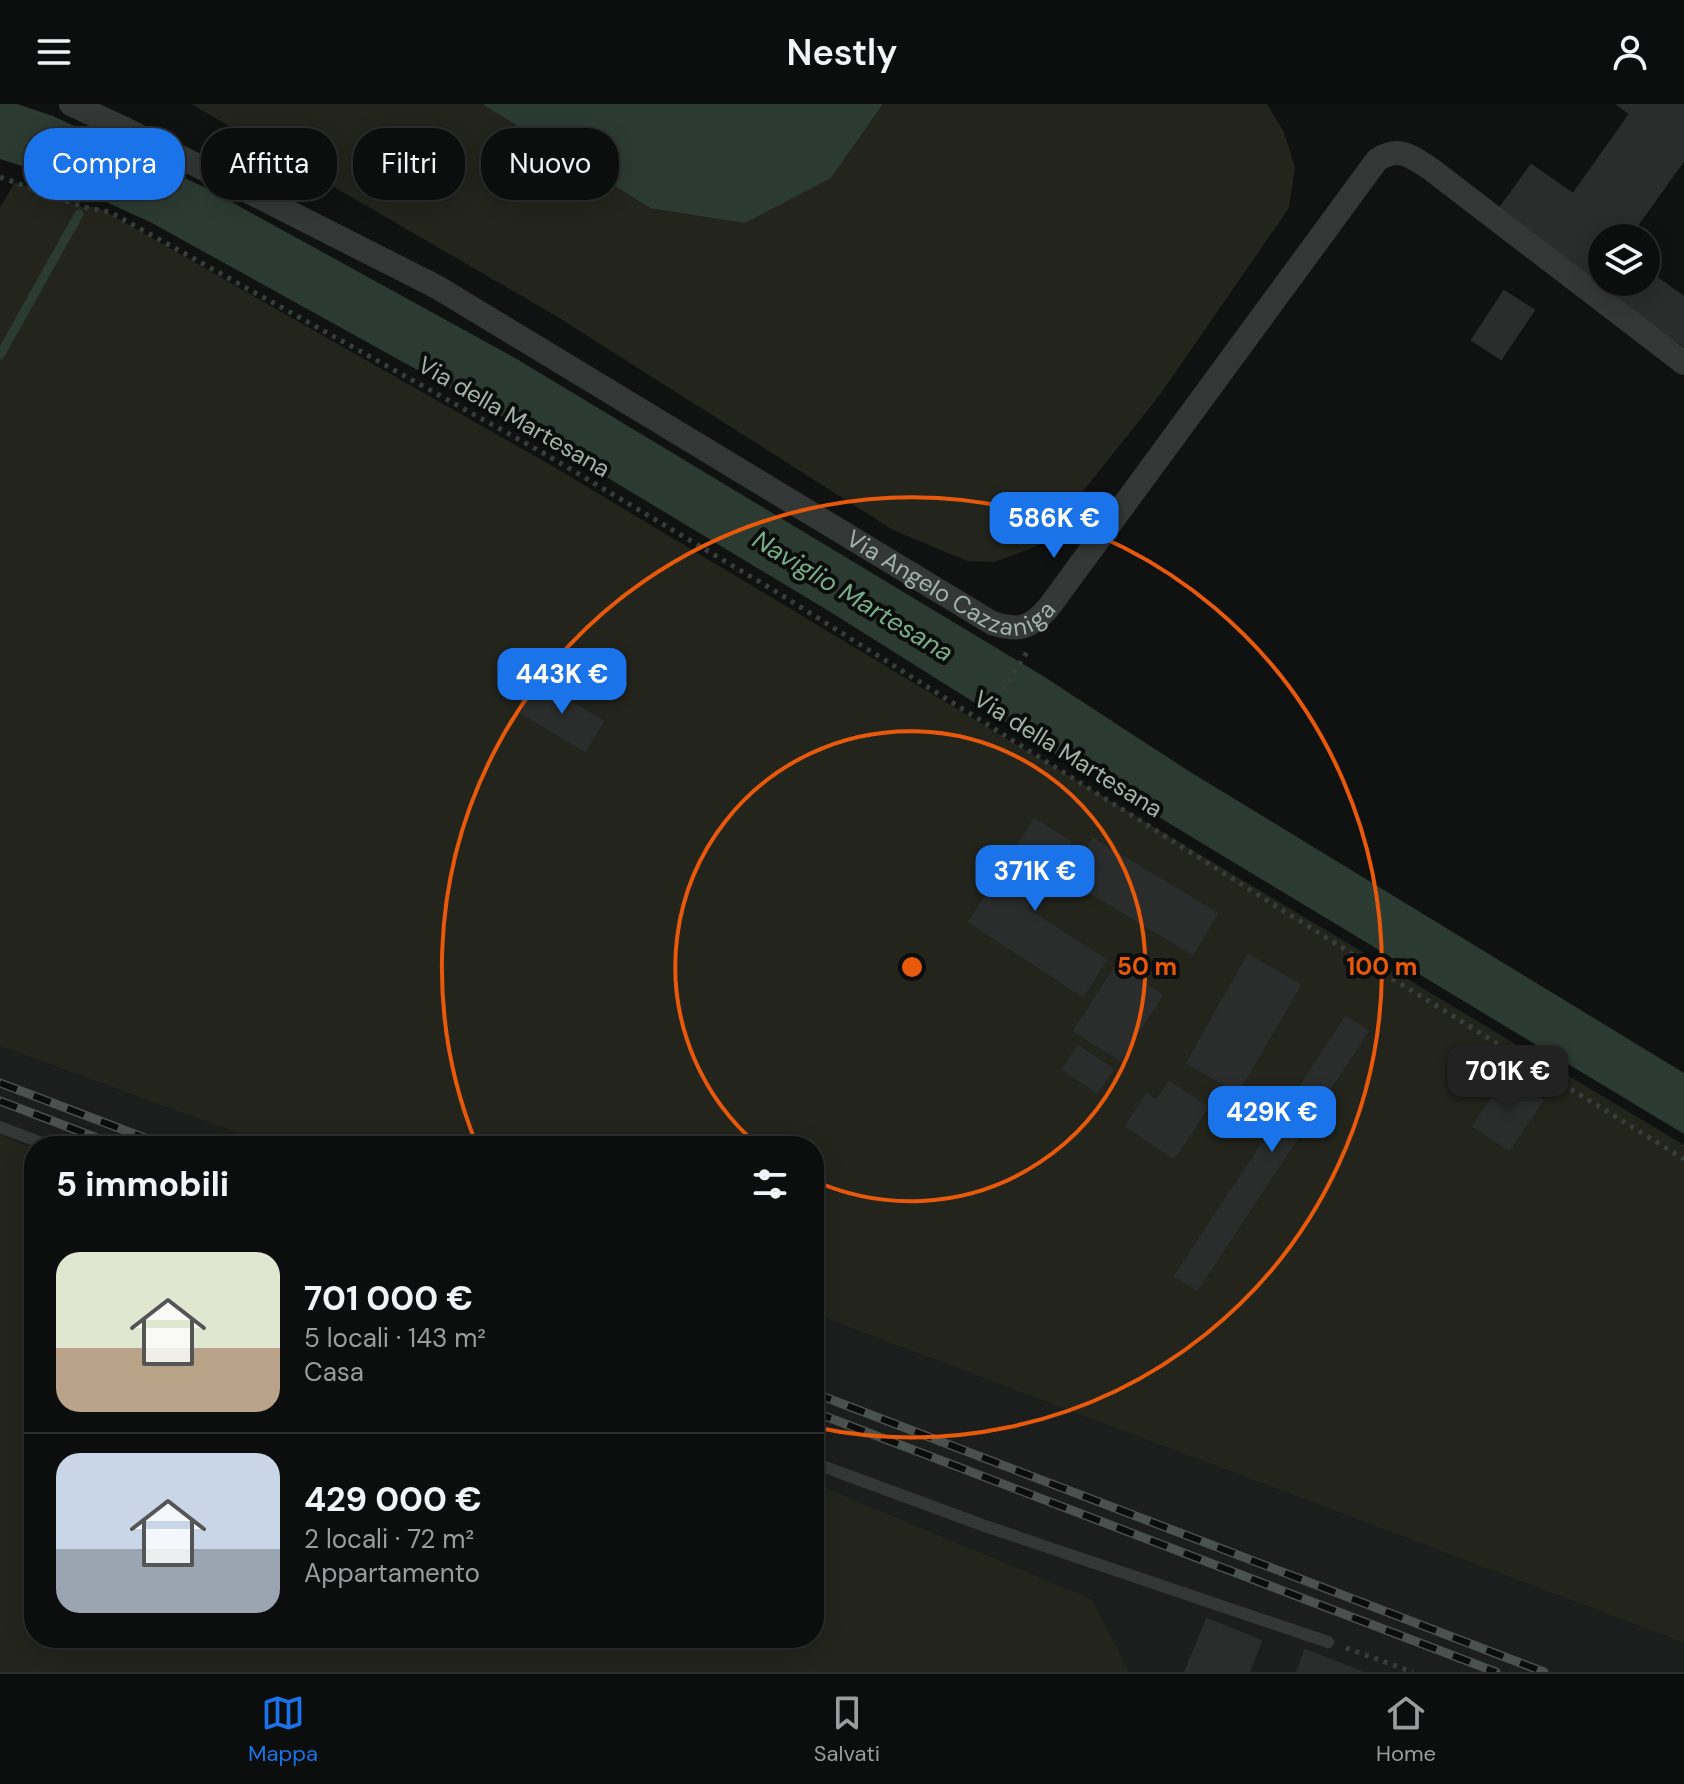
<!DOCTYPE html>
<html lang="it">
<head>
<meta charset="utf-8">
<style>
	body { margin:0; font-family:"DM Sans",sans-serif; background:#1a1b1b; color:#f1f3f6; height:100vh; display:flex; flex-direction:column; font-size:30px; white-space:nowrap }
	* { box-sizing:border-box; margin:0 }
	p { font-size:26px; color:#9a9c9d }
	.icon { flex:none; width:44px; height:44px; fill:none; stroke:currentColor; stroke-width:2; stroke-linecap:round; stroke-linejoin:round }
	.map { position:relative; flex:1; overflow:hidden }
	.sheet { position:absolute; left:24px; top:1032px; width:800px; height:512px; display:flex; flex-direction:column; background:#0c0d0d; border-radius:32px; box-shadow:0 4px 20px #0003,0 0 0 2px #2c2d2e }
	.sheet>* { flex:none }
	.top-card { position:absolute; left:24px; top:24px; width:800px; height:72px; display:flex; gap:16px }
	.buttons { position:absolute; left:1588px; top:120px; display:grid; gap:16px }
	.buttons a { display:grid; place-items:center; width:72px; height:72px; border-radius:50%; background:#0c0d0d; box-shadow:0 4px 20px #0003,0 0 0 2px #2c2d2e; font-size:40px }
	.price { position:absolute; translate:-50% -68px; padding:0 18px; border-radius:16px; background:#1a73e8; color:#fff; font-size:26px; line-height:52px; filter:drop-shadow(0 2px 4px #0008) }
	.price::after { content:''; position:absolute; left:50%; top:48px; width:24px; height:18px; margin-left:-12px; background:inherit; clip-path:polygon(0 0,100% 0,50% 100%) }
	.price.active { background:#222; color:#fff }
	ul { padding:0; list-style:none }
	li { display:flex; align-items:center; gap:24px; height:200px; padding:0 32px }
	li+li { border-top:2px solid #2c2d2e }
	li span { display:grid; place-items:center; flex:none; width:224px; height:160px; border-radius:24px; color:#555 }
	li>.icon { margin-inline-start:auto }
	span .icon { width:96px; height:96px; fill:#fffc; stroke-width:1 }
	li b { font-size:34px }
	h2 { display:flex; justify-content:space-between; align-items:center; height:96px; padding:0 32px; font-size:34px }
	.pill { padding:0 28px; border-radius:32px; background:#0c0d0d; box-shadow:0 4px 20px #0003,0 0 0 2px #2c2d2e; font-size:28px; line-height:72px }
	.pill.active { background:#1a73e8; color:#fff }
	header { display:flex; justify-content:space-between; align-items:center; height:104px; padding:0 32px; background:#0c0d0d; font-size:36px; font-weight:600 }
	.menu { display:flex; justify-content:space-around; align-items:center; height:112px; border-top:2px solid #2c2d2e; background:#0c0d0d; font-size:22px; color:#9a9c9d }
	.menu a { display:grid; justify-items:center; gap:4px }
	.menu .active { color:#1a73e8 }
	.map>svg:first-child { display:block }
	.built { fill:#1c1e1e }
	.green { fill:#23241c }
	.water { fill:#2c3b31 }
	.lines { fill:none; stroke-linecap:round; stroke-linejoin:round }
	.stream { stroke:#2c3b31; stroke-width:9 }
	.building { fill:#2b2d2d; stroke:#2a2d2d; stroke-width:2 }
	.path { stroke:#373d3a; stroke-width:5; stroke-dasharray:4 6; stroke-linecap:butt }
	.lane { stroke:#333836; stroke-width:12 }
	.street { stroke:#333836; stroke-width:24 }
	.rail-casing { stroke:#4a514e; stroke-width:9 }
	.rail { stroke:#0b0c0c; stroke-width:6; stroke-dasharray:18; stroke-linecap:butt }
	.ring { fill:none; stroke:#e8590c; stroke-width:4 }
	.labels { text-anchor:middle; stroke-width:8; stroke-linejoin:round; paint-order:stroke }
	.street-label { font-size:24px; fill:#a1b2aa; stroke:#0b0c0c }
	.water-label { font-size:26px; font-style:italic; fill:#78ad8a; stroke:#0b0c0c }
	.centre { fill:#e8590c; stroke:#0b0c0c; stroke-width:4 }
	.ring-label { font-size:24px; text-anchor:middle; font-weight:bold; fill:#e8590c; stroke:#0b0c0c; stroke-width:8; stroke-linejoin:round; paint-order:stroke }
</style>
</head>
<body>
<header><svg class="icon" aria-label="menu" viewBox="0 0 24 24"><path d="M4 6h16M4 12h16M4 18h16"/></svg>Nestly<svg class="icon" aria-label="person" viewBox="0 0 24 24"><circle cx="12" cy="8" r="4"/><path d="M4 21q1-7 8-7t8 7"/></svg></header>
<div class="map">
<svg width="1684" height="1568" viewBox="0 0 1684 1568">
	<rect width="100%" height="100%" fill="#101111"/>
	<!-- built -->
	<g class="built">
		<path d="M0,942L272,1042H34V1044L0,1031Z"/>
		<path d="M814,1210L1684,1539V1568H1130L1092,1495L814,1379Z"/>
	</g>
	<!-- green -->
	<g class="green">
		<path d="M191,0H482L650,104L831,74L883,0H1267L1284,28L1295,63L1289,104L1159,292L1049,430L1035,443L994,458L967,457L893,426L556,212Z"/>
		<path d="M15,78L83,103L85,101L101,105L554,363L1684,1041V1539L814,1210V1042H272L0,942V104Z"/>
		<path d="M0,1031L34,1044V1534H814V1379L1092,1495L1130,1568H0Z"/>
	</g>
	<!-- water -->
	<g class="water">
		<path d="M0,0H17L53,12L206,84L515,254L1043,572L1187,666L1684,969V1030L1099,677L832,509L560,345L152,119L41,68L0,55Z"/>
		<path d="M482,0H883L831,74L745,119L650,104Z"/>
	</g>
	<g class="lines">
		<!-- stream -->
		<path class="stream" d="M0,251L79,110"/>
	</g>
	<!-- building -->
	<g class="building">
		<path d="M1617,0H1684V56L1628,134H1602V178H1646V166L1684,193V242L1497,108L1531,61L1573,90L1630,10Z"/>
		<path d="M1504,187L1534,206L1501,255L1472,236Z"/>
		<path d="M538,578L603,617L585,647L520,608Z"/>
		<path d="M1035,715L1071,738L1027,805L1106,856L1083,892L969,818Z"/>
		<path d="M1093,735L1217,809L1193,850L1069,776Z"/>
		<path d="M1248,851L1300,881L1238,988L1187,959Z"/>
		<path d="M1116,862L1162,891L1120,956L1074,927Z"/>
		<path d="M1346,913L1368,927L1197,1186L1175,1172Z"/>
		<path d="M1078,942L1113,965L1097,988L1063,966Z"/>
		<path d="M1508,971L1543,996L1509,1046L1473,1022Z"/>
		<path d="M1169,978L1208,1003L1174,1054L1126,1022L1147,990L1156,997Z"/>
		<path d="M1207,1515L1261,1537L1249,1568H1185Z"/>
		<path d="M1305,1546L1362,1568H1297Z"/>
	</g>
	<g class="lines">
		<!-- path -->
		<g class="path">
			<path d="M0,73L83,103L110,108L545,350L775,487L1346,846L1684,1055"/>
			<path d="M998,616L988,610L1027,548"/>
			<path d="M1346,1544L1413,1568"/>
		</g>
		<!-- lane -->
		<g class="lane">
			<path d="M0,1023L50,1042"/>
			<path d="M814,1359L985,1422L1328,1538"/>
		</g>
		<!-- street -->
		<path class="street" id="s1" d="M71,0L125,25L437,183L992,519C1019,528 1031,524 1049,503L1377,56C1400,41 1412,53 1432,66L1684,259"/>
		<!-- rail casing -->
		<g class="rail-casing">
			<g id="rail">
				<path d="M0,979L166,1042"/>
				<path d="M0,997L118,1042"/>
				<path d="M814,1289L1544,1568"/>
				<path d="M814,1308L1496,1568"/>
			</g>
		</g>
		<!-- rail -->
		<use href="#rail" class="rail"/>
	</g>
	<!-- distance rings -->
	<g class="ring">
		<path d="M759 1042A235 235 0 1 1 815 1077"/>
		<path d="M476 1039A470 470 0 1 1 814 1323"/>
	</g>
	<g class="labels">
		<!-- street labels -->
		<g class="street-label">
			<text transform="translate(514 313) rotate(30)" y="8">Via della Martesana</text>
			<text dy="8" stroke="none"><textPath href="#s1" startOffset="1008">Via Angelo Cazzaniga</textPath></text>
			<text transform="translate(1068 650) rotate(32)" y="8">Via della Martesana</text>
		</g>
		<!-- water labels -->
		<g class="water-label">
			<text transform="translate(853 492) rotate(31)" y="9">Naviglio Martesana</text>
		</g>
	</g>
	<circle cx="912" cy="863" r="12" class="centre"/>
	<g class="ring-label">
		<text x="1147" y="871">50 m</text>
		<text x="1382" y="871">100 m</text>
	</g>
</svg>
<div class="buttons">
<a><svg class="icon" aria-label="layers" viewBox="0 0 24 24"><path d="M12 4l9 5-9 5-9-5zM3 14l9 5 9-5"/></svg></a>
</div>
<b class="price" style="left:1054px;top:456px">586K €</b>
<b class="price" style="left:562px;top:612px">443K €</b>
<b class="price" style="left:1035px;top:809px">371K €</b>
<b class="price active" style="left:1508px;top:1009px">701K €</b>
<b class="price" style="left:1272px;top:1050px">429K €</b>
<div class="top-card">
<a class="pill active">Compra</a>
<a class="pill">Affitta</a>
<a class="pill">Filtri</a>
<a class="pill">Nuovo</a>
</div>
<section class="sheet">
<h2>5 immobili<svg class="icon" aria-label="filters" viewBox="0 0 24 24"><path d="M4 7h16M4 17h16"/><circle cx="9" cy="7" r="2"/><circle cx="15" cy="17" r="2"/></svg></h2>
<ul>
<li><span style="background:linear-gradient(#dfe7d0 60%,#b9a48a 0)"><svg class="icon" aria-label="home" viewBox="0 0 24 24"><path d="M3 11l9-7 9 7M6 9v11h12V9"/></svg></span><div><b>701 000 €</b><p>5 locali · 143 m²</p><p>Casa</p></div></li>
<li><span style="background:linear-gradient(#c9d6e8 60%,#9aa5b1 0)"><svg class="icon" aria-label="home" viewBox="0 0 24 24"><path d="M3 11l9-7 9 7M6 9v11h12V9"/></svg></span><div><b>429 000 €</b><p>2 locali · 72 m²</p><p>Appartamento</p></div></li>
</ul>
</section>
</div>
<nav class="menu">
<a class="active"><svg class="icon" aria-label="map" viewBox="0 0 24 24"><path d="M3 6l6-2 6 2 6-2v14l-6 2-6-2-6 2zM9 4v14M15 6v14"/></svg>Mappa</a>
<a><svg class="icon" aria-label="saved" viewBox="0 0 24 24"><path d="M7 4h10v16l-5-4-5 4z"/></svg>Salvati</a>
<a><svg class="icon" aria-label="home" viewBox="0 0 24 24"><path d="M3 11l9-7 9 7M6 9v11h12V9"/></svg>Home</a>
</nav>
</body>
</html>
